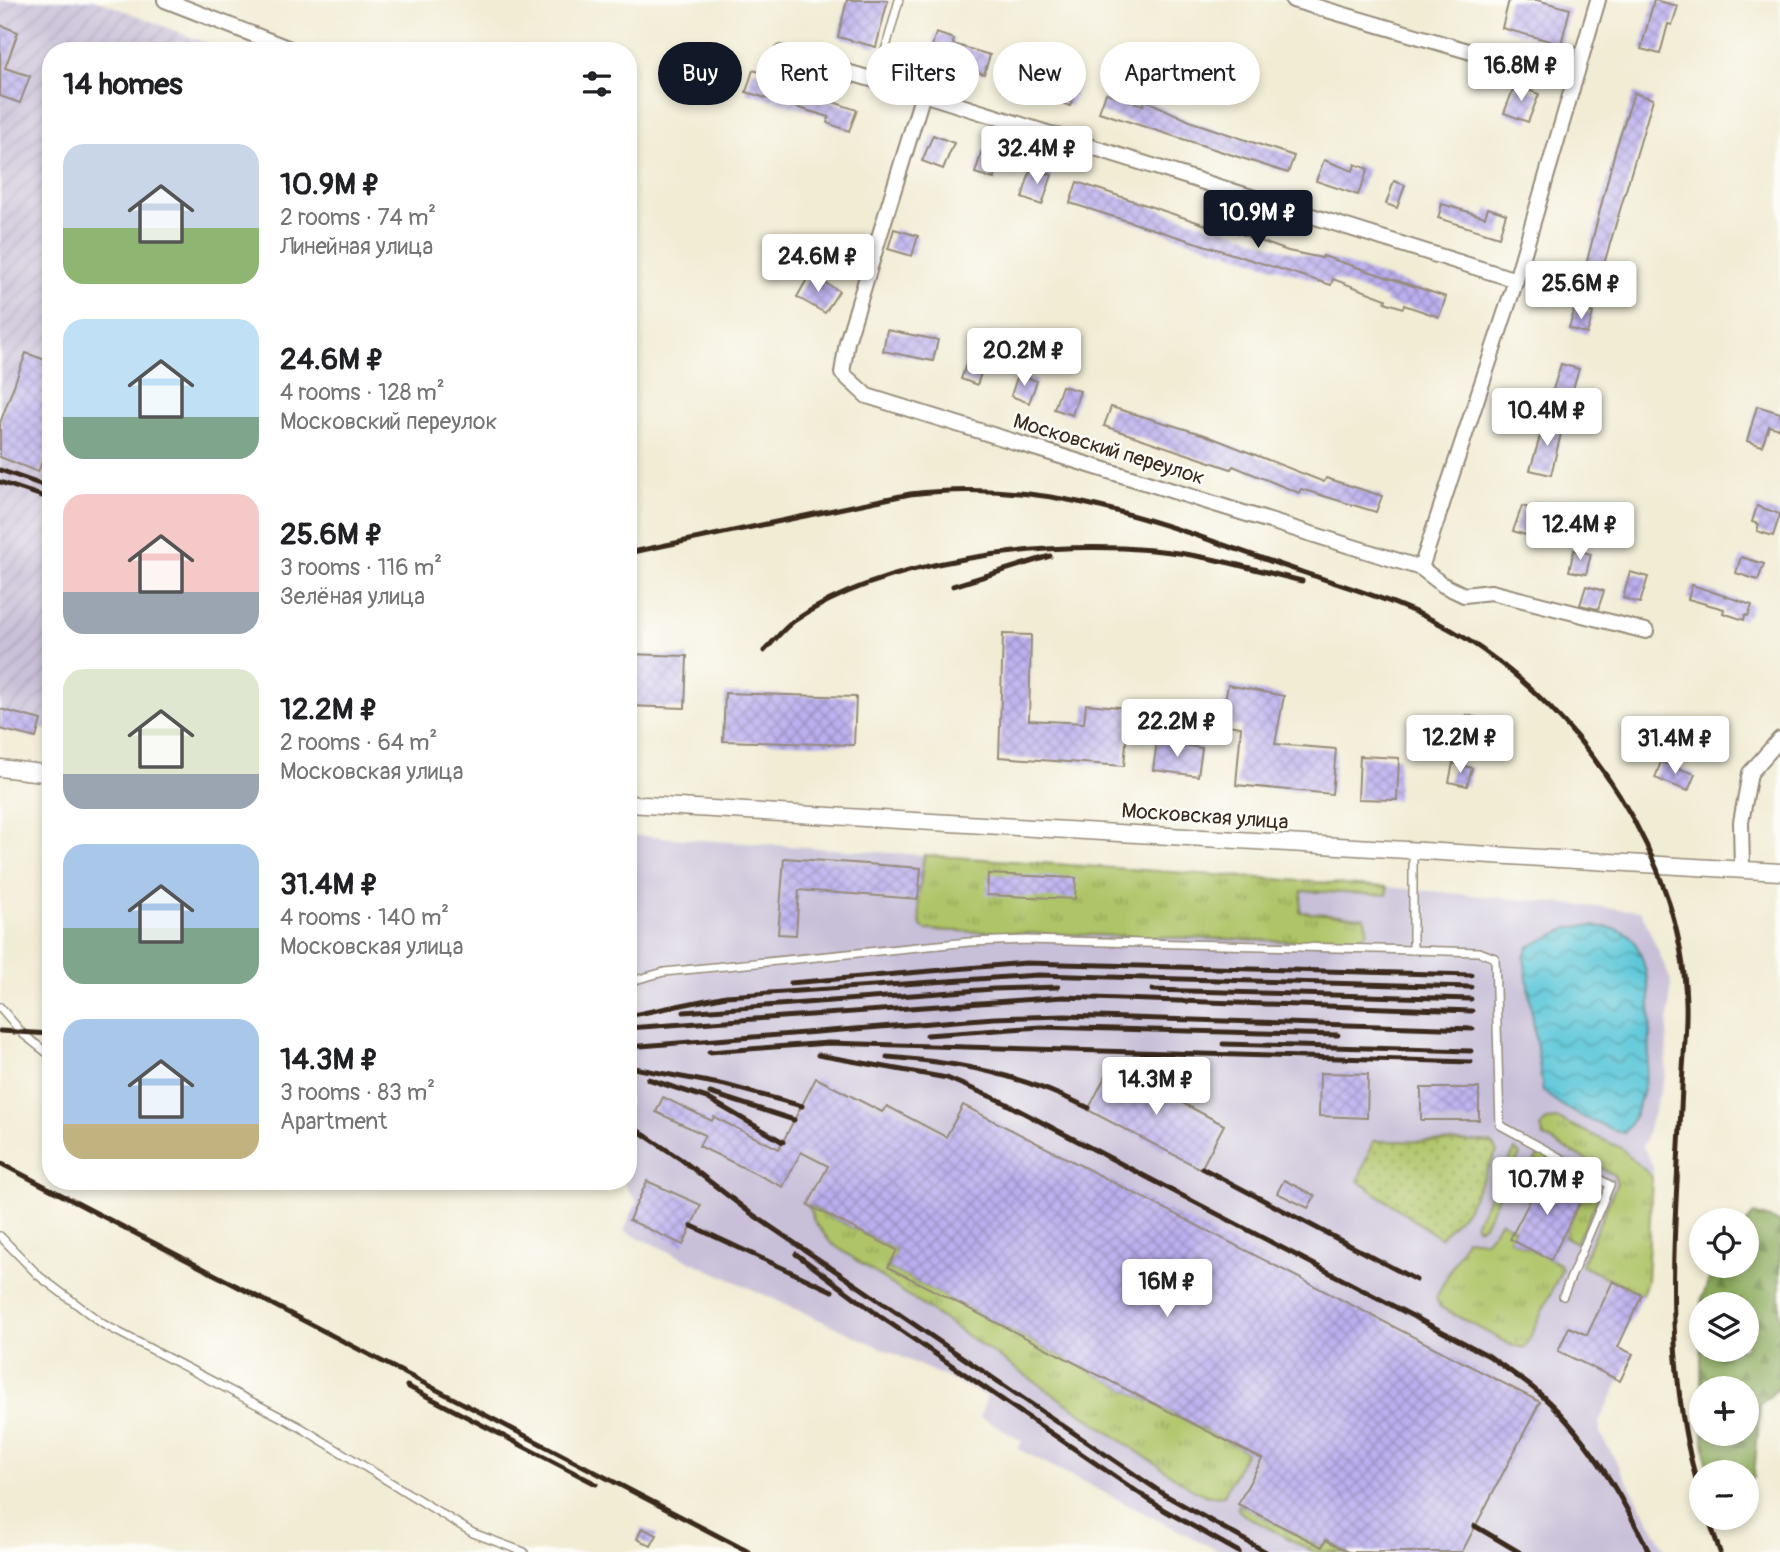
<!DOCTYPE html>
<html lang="en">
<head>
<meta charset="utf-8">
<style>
	body { margin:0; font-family:Pangolin,sans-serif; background:#f2f2f2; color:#202124; height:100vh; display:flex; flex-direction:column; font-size:26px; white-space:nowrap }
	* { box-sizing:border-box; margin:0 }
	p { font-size:23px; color:#757577 }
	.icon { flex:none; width:38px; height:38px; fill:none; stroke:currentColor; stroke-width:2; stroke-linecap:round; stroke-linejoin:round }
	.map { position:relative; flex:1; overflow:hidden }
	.side { position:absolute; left:42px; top:42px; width:595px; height:1148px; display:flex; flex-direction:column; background:#fff; border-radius:28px; box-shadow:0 4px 10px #0003 }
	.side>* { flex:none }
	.banner { position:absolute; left:658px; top:42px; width:665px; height:63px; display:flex; gap:14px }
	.tools { position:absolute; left:1689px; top:1208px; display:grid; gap:14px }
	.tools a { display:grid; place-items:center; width:70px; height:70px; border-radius:50%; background:#fff; box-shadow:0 4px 10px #0003; font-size:35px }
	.price { position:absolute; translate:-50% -60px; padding:0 16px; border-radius:7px; background:#fff; color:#222; font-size:23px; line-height:46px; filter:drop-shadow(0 2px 4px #0008) }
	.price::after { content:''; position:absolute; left:50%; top:42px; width:21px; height:16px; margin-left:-10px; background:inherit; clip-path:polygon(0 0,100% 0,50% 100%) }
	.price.current { background:#111827; color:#fff }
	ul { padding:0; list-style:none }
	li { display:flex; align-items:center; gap:21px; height:175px; padding:0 21px }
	li span { display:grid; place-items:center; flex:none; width:196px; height:140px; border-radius:21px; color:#555 }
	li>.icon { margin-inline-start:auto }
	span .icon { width:84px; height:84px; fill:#fffc; stroke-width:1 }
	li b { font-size:30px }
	h2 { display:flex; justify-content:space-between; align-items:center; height:84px; padding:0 21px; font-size:30px }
	.chip { padding:0 24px; border-radius:32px; background:#fff; box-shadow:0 4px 10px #0003; font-size:24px; line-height:63px }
	.chip.current { background:#111827; color:#fff }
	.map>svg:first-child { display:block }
	.industrial { fill:url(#industrial-furrows) }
	.railway { fill:#c8bfd8 }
	.grass { fill:url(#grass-tufts); stroke:#757743; stroke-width:2 }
	.forest { fill:url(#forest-firs); stroke:#636a3d; stroke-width:2; fill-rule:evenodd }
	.park { fill:url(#park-dots); stroke:#757743; stroke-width:2 }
	.water { fill:url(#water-waves); stroke:#4c787c; stroke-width:2 }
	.building { fill:url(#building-cross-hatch) }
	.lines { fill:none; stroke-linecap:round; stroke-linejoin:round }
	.service-casing { stroke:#968b79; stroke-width:10 }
	.minor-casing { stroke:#968b79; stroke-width:18 }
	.tertiary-casing { stroke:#968b79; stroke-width:19 }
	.service { stroke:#fff; stroke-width:7 }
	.minor { stroke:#fff; stroke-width:14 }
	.tertiary { stroke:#fff; stroke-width:16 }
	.rail { stroke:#3b2a1e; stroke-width:5 }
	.labels { text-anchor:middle; stroke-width:5; stroke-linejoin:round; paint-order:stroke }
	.street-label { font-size:21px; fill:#3b2a1e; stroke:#fdfcf7 }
</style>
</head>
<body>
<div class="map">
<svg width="1780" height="1552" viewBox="0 0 1780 1552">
	<defs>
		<pattern id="industrial-furrows" width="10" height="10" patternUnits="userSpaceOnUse" patternTransform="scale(1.75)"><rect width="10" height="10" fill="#c8bfd8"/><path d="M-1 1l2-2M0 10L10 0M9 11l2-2" fill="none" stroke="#ada4b9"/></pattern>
		<pattern id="grass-tufts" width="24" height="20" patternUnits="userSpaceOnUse" patternTransform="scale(1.75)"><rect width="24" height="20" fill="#afc468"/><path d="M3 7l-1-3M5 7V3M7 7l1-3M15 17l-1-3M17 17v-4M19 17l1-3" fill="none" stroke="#909f55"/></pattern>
		<pattern id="forest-firs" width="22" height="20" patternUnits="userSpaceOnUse" patternTransform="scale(1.75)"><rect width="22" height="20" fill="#8baa5c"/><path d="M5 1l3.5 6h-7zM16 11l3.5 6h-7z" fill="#738b4b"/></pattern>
		<pattern id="park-dots" width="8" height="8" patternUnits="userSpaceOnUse" patternTransform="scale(1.75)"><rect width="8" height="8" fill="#afc468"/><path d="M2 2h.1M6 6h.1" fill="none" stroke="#909f55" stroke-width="1.8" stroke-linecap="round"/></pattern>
		<pattern id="water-waves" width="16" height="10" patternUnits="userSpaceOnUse" patternTransform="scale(1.75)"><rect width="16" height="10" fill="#5dc7d9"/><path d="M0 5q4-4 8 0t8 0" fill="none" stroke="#4ea2af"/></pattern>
		<pattern id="building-cross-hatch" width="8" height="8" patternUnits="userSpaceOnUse" patternTransform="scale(1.75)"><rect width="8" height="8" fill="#bcafef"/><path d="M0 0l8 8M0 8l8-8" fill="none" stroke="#9a8fc1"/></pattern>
	</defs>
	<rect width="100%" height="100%" fill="#fdfcf7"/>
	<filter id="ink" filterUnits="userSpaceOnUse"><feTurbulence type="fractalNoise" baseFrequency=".0143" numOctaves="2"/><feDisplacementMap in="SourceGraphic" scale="14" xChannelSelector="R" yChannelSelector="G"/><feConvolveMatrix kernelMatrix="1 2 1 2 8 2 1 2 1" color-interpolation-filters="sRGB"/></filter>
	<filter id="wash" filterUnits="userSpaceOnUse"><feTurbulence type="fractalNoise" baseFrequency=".00686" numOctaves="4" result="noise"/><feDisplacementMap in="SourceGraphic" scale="28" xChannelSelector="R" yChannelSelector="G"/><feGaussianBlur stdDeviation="1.57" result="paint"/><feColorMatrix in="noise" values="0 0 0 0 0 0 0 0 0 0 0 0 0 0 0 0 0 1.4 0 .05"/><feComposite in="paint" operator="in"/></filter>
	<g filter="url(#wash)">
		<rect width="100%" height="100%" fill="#f1ecd4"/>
		<!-- industrial -->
		<path class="industrial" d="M0,0H97L226,51H51V731L0,721Z"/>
		<!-- railway -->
		<path class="railway" d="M628,835L1388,887L1641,911L1671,981L1665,1076L1643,1147L1653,1166L1647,1281L1618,1346L1633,1354L1599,1422L1600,1433L1667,1552H1221L1018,1449L1022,1441L980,1417L987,1396L624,1231L637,1202L622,1181H628Z"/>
		<!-- grass -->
		<g class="grass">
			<path d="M924,855L1387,887V895L1302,891L1300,912L1364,917L1368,931L1355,943L925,930L921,926L918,899Z"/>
			<path d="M1558,1119L1621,1148L1652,1177L1647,1281L1642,1295L1581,1265L1617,1183L1614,1175L1544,1137L1541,1127L1547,1120Z"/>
			<path d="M1515,1150L1520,1155L1484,1225L1478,1228L1475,1226L1476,1221Z"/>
			<path d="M1540,1152L1595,1185L1598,1199L1576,1243L1563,1236L1584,1194L1544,1174L1540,1181L1528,1174Z"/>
			<path d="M808,1205L897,1250L888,1267L1246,1451L1224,1495L1207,1496L1194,1490L831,1243L814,1221Z"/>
			<path d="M1501,1221L1515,1229L1510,1239L1559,1264L1562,1269L1525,1348L1509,1344L1440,1307L1436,1298L1466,1239L1485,1241Z"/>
			<path d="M1238,1504L1322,1547L1326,1540L1349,1552H1314L1244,1515L1238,1509Z"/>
		</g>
		<!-- forest -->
		<path class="forest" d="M1754,1214L1780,1222V1387L1760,1404L1754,1478L1747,1480L1746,1472H1711L1707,1464L1703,1433H1746V1388H1701V1421V1302L1714,1265H1746L1747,1221ZM1701,1304H1746V1349H1701Z"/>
		<!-- park -->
		<path class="park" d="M1373,1141L1483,1142L1492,1144L1497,1152L1467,1209L1440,1238L1358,1181Z"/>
		<!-- water -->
		<path class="water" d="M1591,926C1604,928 1624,927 1632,938C1661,977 1654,1097 1624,1133C1597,1125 1564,1110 1543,1091L1524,957L1528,947L1571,927Z"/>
		<g id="blocks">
			<!-- building -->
			<g class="building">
				<path d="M847,0H888L876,47L838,37Z"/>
				<path d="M1509,0H1537L1570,9L1561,44L1502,28Z"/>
				<path d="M1654,0L1678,6L1672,25L1668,24L1660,54L1641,49Z"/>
				<path d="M0,25L18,32L5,68L30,76L20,103L0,96Z"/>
				<path d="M936,33L954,39L953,44L990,55L984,74L929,56Z"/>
				<path d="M1014,65L1078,86L1070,106L1008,84Z"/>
				<path d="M753,70L814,90L812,95L857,110L849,131L827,123L829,117L746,92Z"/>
				<path d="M1515,85L1539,94L1528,122L1504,113Z"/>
				<path d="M1106,93L1143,105L1145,100L1192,122L1294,156L1288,173L1099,112Z"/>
				<path d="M1634,93L1653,99L1601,274L1585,269L1615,151Z"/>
				<path d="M933,135L954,143L943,169L922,161Z"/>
				<path d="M982,151L1001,157L994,179L975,173Z"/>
				<path d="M1324,160L1353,171L1355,164L1368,169L1358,195L1316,181Z"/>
				<path d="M1031,168L1052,175L1042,205L1022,198Z"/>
				<path d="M1394,181L1405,185L1397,208L1386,204Z"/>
				<path d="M1077,182L1218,229L1219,226L1288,251L1322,258L1323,256L1446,297L1439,317L1404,305L1403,308L1385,302L1386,299L1333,279L1331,285L1070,203Z"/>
				<path d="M1442,204L1485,217L1488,208L1506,214L1499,237L1438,218Z"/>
				<path d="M894,229L918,236L912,256L888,249Z"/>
				<path d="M810,274L839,291L825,313L797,297Z"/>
				<path d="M1575,308L1593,313L1587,334L1569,328Z"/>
				<path d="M887,330L938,340L933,361L883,351Z"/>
				<path d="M26,353L51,362V438L38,472L0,457V423Z"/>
				<path d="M967,361L983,367L977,385L961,379Z"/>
				<path d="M1561,364L1579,369L1569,402L1551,396Z"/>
				<path d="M1018,374L1037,381L1029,403L1011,396Z"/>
				<path d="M1062,386L1080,391L1072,415L1054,409Z"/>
				<path d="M1757,406L1780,413V429L1769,426L1762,446L1747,441Z"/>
				<path d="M1111,407L1205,435L1324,482L1326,478L1382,496L1376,512L1301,489L1299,493L1233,466L1231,469L1104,426Z"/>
				<path d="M1545,420L1563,425L1551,475L1530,470Z"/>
				<path d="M1522,506L1547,514L1538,539L1513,531Z"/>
				<path d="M1757,506L1780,514L1773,536L1757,531L1759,524L1752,522Z"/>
				<path d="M1574,550L1591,554L1586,574L1569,571Z"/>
				<path d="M1741,557L1764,564L1758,580L1736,573Z"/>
				<path d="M1630,572L1648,577L1640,603L1623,598Z"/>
				<path d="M1692,585L1752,605L1748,616L1745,615L1744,620L1723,613L1724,609L1688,599Z"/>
				<path d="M1586,586L1604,591L1598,609L1580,605Z"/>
				<path d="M1003,634L1031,635L1029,720L1084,723L1086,704L1129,708L1124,766L999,757Z"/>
				<path d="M628,654L687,656L685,708L628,706Z"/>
				<path d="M1228,685L1284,696L1275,744L1336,749L1332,794L1236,785L1241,727L1221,724Z"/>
				<path d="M725,693L856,697L854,745L723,741Z"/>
				<path d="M0,709L41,720L36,738L0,729Z"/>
				<path d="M1467,715L1487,721L1481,743L1461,738Z"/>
				<path d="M1157,741L1202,748L1198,776L1153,770Z"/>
				<path d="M1360,756L1399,758L1397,800L1358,799Z"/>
				<path d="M1661,762L1695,774L1688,791L1655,778Z"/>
				<path d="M1453,763L1472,768L1467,786L1449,782Z"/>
				<path d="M784,858L921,868L918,899L799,890L796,935L778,934Z"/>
				<path d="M988,874L1076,878L1075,899L987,895Z"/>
				<path d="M1111,1065L1224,1125L1201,1169L1088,1110Z"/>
				<path d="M1320,1073L1368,1074L1367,1118L1319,1116Z"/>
				<path d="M816,1078L882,1112L887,1106L946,1137L963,1105L1540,1402L1462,1552H1349L1326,1540L1322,1547L1238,1504L1262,1459L888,1267L897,1250L808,1205L828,1166L801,1152L783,1187L699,1146L705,1135L656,1112L663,1097L712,1121L714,1117L779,1149Z"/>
				<rect x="1421" y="1088" width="58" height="32"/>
				<path d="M1544,1174L1584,1194L1551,1260L1510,1239Z"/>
				<path d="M1284,1180L1315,1196L1308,1208L1277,1193Z"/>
				<path d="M647,1181L701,1205L683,1245L629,1220Z"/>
				<path d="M1613,1281L1642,1295L1618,1347L1633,1354L1620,1381L1558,1351L1569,1327L1587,1335Z"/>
				<path d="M642,1528L657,1535L651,1546L637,1539Z"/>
			</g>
		</g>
	</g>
	<g filter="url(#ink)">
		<use href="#blocks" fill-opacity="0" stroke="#968b79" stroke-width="2"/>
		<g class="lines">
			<!-- service casing -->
			<g class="service-casing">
				<g id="service">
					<path d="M877,80L899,0"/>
					<path d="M1413,851V950L1479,952L1495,958L1500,1125L1610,1185L1563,1296"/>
					<path d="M628,982L664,972L969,942L1026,940L1413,950"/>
					<path d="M0,1007L23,1034L51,1056"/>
					<path d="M0,1236L39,1276L103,1324L300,1427L473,1533L524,1552"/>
				</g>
			</g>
			<!-- minor casing -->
			<g class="minor-casing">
				<g id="minor">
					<path d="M165,0L295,51"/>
					<path d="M1293,0L1574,82"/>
					<path d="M781,53L923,94L1516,280"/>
					<path d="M923,94L847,342L842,373L867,396L1421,568L1443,585L1464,595L1491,592L1646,631"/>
					<path d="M1421,568L1516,280L1598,0"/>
					<path d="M1742,869L1741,822L1750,773L1780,739"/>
				</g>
			</g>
			<!-- tertiary casing -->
			<g class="tertiary-casing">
				<g id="tertiary">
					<path d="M0,768L51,774"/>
					<path d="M628,804L1780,872"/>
				</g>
			</g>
			<!-- service -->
			<use href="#service" class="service"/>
			<!-- minor -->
			<use href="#minor" class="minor"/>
			<!-- tertiary -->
			<use href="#tertiary" class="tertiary"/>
			<!-- rail -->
			<g class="rail">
				<path d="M0,470L51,488"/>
				<path d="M0,482L51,499"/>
				<path d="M628,553L910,494C1055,476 1168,527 1302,572C1357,590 1416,607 1465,638C1585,715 1682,858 1686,1003C1687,1031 1683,1059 1682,1087C1676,1225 1659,1362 1701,1496"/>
				<path d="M953,586L1050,556"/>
				<path d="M764,651C774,641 783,629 794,621C885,558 1044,541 1152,550C1203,554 1253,569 1302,581"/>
				<path d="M790,983L1026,963L1471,975"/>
				<path d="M1152,990L1471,999"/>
				<path d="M684,1012L993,989L1058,987"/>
				<path d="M628,1016L726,996L1038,975L1471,987"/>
				<path d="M628,1028L1063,997L1472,1011"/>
				<path d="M0,1031L51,1034"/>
				<path d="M927,1035L1041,1027L1338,1035"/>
				<path d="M1223,1044L1471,1051"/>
				<path d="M628,1047L994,1018L1066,1016L1473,1029"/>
				<path d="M709,1052L828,1043L1471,1062"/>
				<path d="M818,1055L947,1078L1001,1101L1489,1356C1504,1367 1519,1377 1533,1388C1584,1430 1621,1494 1649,1552"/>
				<path d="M887,1057C965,1063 1018,1074 1089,1108"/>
				<path d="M628,1067L725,1085L802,1106"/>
				<path d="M648,1079L707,1098L783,1142"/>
				<path d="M710,1093L794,1120"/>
				<path d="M628,1124L682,1160L749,1212L1165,1495L1266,1552"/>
				<path d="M0,1163L749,1552"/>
				<path d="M1202,1168L1416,1280"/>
				<path d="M692,1226L832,1291"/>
				<path d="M796,1254L881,1317L1164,1510L1239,1552"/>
				<path d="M407,1386L596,1484"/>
				<path d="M1708,1517L1720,1552"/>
				<path d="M1475,1526L1519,1552"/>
			</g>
		</g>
	</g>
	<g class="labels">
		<!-- street labels -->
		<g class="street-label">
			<text transform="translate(1109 449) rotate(17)" y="7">Московский переулок</text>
			<text transform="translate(1205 816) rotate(4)" y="7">Московская улица</text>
		</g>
	</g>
</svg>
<div class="tools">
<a><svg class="icon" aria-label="locate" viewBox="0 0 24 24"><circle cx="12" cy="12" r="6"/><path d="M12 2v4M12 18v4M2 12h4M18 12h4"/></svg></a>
<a><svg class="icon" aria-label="layers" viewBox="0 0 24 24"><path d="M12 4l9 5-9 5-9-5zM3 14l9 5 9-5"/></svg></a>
<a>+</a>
<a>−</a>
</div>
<b class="price" style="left:1521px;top:103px">16.8M ₽</b>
<b class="price" style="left:1037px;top:186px">32.4M ₽</b>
<b class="price current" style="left:1258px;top:250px">10.9M ₽</b>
<b class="price" style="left:818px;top:294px">24.6M ₽</b>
<b class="price" style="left:1581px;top:321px">25.6M ₽</b>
<b class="price" style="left:1024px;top:388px">20.2M ₽</b>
<b class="price" style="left:1547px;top:448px">10.4M ₽</b>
<b class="price" style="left:1580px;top:562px">12.4M ₽</b>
<b class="price" style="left:1177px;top:759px">22.2M ₽</b>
<b class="price" style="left:1460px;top:775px">12.2M ₽</b>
<b class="price" style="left:1675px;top:776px">31.4M ₽</b>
<b class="price" style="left:1156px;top:1117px">14.3M ₽</b>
<b class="price" style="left:1547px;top:1217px">10.7M ₽</b>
<b class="price" style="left:1167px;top:1319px">16M ₽</b>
<div class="banner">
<a class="chip current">Buy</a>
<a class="chip">Rent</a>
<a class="chip">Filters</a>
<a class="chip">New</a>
<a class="chip">Apartment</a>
</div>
<section class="side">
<h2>14 homes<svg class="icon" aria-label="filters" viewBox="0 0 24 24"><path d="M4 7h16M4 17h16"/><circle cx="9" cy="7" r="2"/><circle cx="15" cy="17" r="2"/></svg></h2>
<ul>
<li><span style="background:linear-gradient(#c9d6e8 60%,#8fb573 0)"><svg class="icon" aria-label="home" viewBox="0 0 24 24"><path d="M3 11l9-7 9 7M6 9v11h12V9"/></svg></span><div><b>10.9M ₽</b><p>2 rooms · 74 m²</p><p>Линейная улица</p></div></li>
<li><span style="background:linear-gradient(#bfe0f5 70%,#7fa58c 0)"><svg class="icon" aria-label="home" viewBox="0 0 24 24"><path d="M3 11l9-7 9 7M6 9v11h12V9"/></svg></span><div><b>24.6M ₽</b><p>4 rooms · 128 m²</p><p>Московский переулок</p></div></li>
<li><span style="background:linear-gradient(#f6c9c9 70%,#9aa5b1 0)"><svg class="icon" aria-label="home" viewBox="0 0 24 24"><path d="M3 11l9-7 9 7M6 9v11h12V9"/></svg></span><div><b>25.6M ₽</b><p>3 rooms · 116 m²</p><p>Зелёная улица</p></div></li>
<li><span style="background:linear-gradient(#dfe7d0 75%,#9aa5b1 0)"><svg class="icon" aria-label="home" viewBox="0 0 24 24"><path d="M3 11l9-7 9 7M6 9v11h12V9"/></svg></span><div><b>12.2M ₽</b><p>2 rooms · 64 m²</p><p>Московская улица</p></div></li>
<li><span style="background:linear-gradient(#a9c7e8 60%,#7fa58c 0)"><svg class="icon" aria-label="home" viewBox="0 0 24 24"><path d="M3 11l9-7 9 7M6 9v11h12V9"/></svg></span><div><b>31.4M ₽</b><p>4 rooms · 140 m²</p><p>Московская улица</p></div></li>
<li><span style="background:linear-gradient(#a9c7e8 75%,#c2b280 0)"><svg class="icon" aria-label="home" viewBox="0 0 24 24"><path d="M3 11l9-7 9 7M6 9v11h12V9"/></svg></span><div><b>14.3M ₽</b><p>3 rooms · 83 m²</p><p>Apartment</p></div></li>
</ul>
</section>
</div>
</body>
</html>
